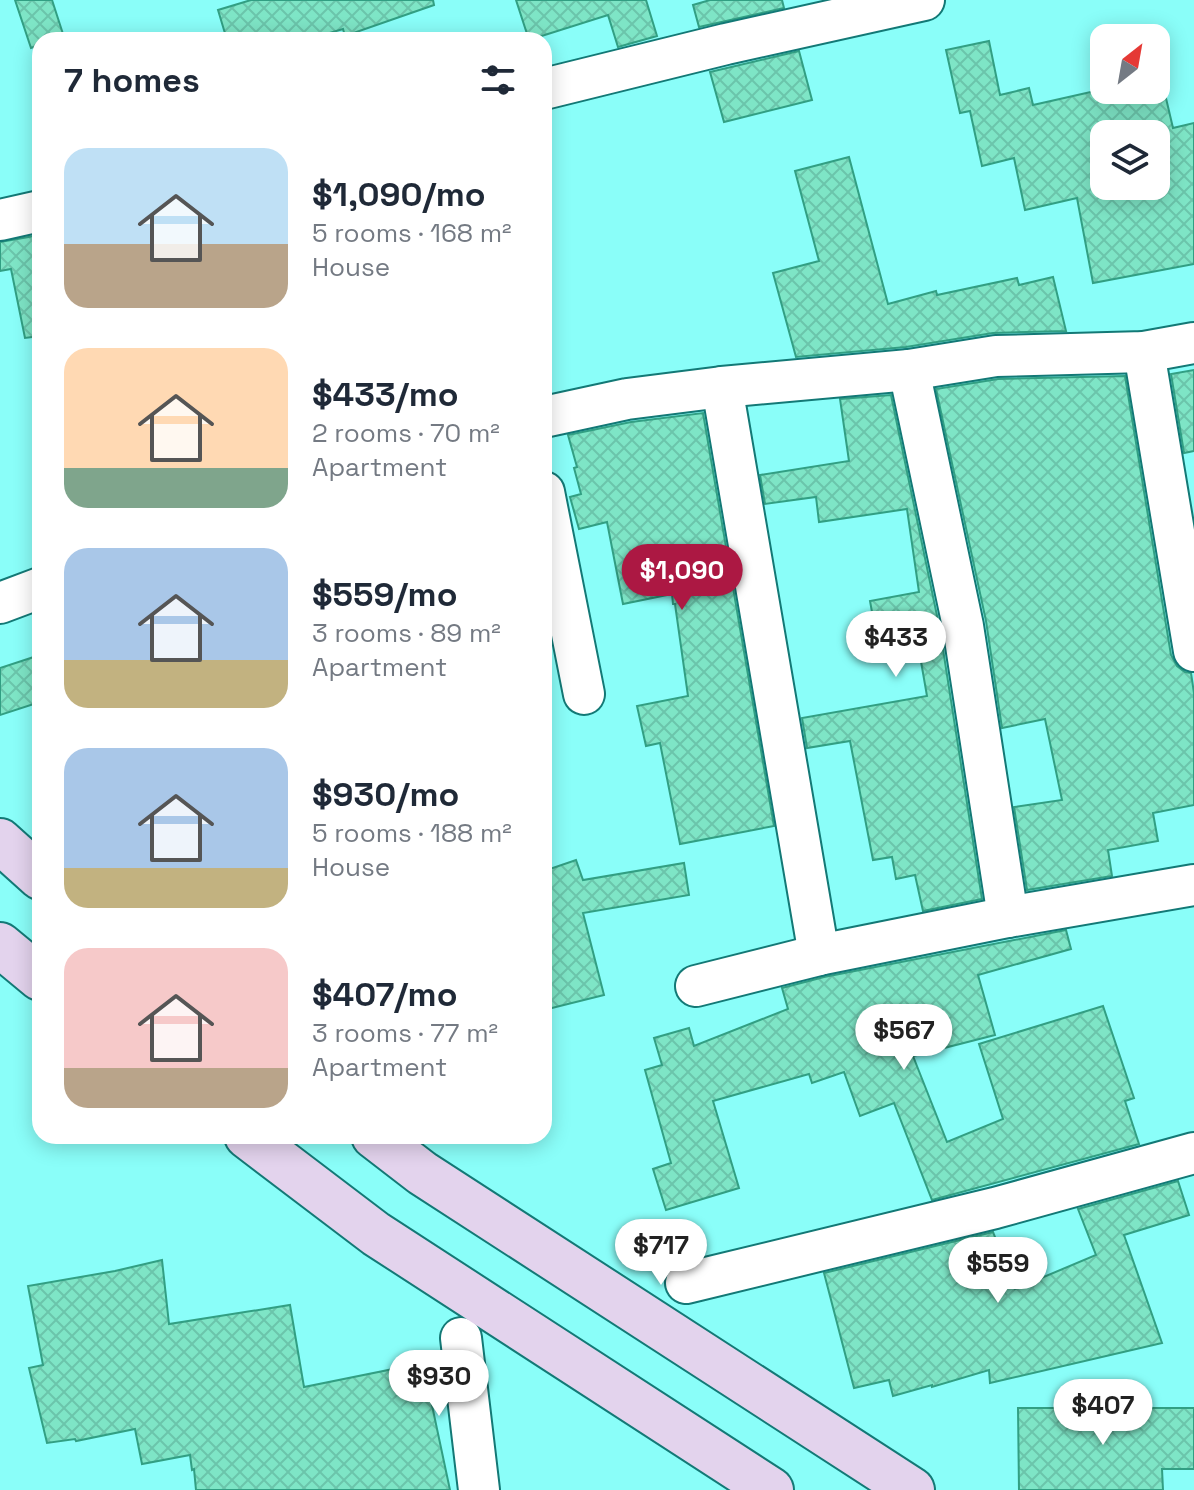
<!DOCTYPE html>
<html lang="en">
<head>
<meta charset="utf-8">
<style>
	body { margin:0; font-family:"Space Grotesk",sans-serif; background:#f6f6f7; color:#1f2937; height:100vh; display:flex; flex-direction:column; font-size:30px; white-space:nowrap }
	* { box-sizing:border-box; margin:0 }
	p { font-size:26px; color:#747a83 }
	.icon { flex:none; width:44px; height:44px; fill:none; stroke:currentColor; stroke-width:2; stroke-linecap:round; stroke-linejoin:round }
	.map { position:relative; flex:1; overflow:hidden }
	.drawer { position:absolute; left:32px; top:32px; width:520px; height:1112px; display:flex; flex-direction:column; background:#fff; border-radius:24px; box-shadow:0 4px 20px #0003 }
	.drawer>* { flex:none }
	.needle { width:52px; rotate:31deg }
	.fabs { position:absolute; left:1090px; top:24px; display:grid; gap:16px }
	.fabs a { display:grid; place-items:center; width:80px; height:80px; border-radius:16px; background:#fff; box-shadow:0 4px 20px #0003; font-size:40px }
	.price { position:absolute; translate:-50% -68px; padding:0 18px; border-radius:28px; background:#fff; color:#222; font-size:26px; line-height:52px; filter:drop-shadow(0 2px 4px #0008) }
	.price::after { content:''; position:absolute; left:50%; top:48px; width:24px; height:18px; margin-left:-12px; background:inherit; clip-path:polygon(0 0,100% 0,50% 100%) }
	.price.current { background:#ac1843; color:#fff }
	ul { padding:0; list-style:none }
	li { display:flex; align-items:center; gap:24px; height:200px; padding:0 32px }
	li span { display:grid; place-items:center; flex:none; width:224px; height:160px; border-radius:24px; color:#555 }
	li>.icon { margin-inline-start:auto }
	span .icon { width:96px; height:96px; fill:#fffc; stroke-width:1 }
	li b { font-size:34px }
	h2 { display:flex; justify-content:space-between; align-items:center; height:96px; padding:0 32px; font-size:34px }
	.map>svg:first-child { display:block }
	.building { fill:url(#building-cross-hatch); stroke:#329f83; stroke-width:2; fill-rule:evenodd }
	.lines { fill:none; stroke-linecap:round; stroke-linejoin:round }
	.minor-casing { stroke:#137976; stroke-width:44 }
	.secondary-casing { stroke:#137976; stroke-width:48 }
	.minor { stroke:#fff; stroke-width:40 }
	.secondary { stroke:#e3d3ed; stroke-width:44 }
</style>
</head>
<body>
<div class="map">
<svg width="1194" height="1490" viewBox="0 0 1194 1490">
	<defs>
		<pattern id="building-cross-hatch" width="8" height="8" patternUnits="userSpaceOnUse" patternTransform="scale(2)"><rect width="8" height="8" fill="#7ee5c6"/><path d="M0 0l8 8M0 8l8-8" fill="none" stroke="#6bc5ab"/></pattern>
	</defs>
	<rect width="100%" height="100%" fill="#8afef9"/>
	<!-- building -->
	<g class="building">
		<path d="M15,0H52L64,37L55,40H40V45L31,48Z"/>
		<path d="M251,0H433L434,5L345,36L343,29L306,40H227L218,10Z"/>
		<path d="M516,0H646L657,36L618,47L608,15L529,40Z"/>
		<path d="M710,0H782L784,8L699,27L693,5Z"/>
		<path d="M989,41L1000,95L1029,88L1033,105L1104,89L1156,90V78L1161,77L1173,128L1194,123V264L1093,283L1077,198L1025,210L1014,158L982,166L970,111L960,113L946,50ZM1104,134H1156V186H1104Z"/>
		<path d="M799,51L812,100L724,122L710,72Z"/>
		<path d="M849,157L888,304L936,291L937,295L1017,278L1019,285L1053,277L1066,331L993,333L906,347L796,357L773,273L819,261L795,171Z"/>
		<path d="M40,235V336L25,338L11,269L0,271V242Z"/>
		<path d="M1194,370V451L1184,453L1171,374Z"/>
		<path d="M1125,376L1171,655L1177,666L1185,672L1191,673L1194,693V805L1153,813L1158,841L1108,850L1112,876L1027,890L1014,807L1062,800L1045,719L1002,728L986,621L936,389L998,379Z"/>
		<path d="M891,395L940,630L982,899L923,911L915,875L896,879L892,857L873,860L850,741L807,748L802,718L927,696L915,627L876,634L870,601L919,592L907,509L819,522L816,497L765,504L760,475L849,461L840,399Z"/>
		<path d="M703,413L774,826L680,844L660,743L646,746L637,706L688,696L675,604H673L672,594L623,604L607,522L579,529L570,497L581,494L574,468L577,467L568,435L631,422Z"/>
		<path d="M40,655V702L0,715V668Z"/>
		<path d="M576,860L583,880L684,863L689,895L583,913L604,995L544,1010V871Z"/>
		<path d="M1066,930L1071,949L978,975L995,1035L913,1056L947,1142L1003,1119L979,1044L1103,1006L1134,1098L1125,1101L1139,1144L932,1200L894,1103L860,1116L844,1072L812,1083L809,1074L713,1101L739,1188L666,1210L653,1169L671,1163L645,1070L662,1065L654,1038L689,1028L694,1046L788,1009L782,988L824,977Z"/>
		<path d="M1178,1181L1189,1215L1124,1235L1162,1343L990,1383L989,1370L932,1387V1385L893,1396L889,1380L854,1388L824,1273L993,1232L1015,1289L1096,1255L1078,1209Z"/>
		<path d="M162,1260L169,1324L290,1305L304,1387L423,1363L450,1490H196L194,1469L192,1470L190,1455L142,1464L135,1429L76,1441L75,1439L47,1443L29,1368L43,1365L28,1286L115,1271Z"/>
		<path d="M1018,1408H1194V1469H1162L1163,1490H1019Z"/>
	</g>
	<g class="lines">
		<!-- minor casing -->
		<g class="minor-casing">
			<g id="minor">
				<path d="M544,89L726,44L924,0"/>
				<path d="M0,220L40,211"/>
				<path d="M1144,352L1194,651"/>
				<path d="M909,370L963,626L1008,917"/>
				<path d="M722,387L819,955"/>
				<path d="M544,417L627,399L722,387L909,370L996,356L1144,352L1194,343"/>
				<path d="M544,492L584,694"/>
				<path d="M0,603L40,588"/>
				<path d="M696,986L819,955L1008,917L1194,885"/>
				<path d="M686,1283L995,1208L1194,1153"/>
				<path d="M461,1338L479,1490"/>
			</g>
		</g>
		<!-- secondary casing -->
		<g class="secondary-casing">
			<g id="secondary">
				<path d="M0,841L40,877"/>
				<path d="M0,945L40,978"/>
				<path d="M247,1136L376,1234L771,1490"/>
				<path d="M374,1136L422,1173L912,1490"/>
			</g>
		</g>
		<!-- minor -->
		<use href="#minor" class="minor"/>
		<!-- secondary -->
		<use href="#secondary" class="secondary"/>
	</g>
</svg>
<div class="fabs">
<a><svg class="needle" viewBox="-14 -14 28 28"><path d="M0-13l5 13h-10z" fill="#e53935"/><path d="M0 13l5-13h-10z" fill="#747a83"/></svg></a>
<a><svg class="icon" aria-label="layers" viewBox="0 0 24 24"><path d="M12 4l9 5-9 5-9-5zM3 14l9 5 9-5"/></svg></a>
</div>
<b class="price current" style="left:682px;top:612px">$1,090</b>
<b class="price" style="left:896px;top:679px">$433</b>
<b class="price" style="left:904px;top:1072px">$567</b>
<b class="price" style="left:661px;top:1287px">$717</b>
<b class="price" style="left:998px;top:1305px">$559</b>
<b class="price" style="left:439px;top:1418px">$930</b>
<b class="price" style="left:1103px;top:1447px">$407</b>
<section class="drawer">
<h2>7 homes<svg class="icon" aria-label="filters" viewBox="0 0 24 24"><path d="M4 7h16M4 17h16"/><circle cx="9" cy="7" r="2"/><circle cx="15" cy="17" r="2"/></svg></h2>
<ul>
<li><span style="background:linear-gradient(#bfe0f5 60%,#b9a48a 0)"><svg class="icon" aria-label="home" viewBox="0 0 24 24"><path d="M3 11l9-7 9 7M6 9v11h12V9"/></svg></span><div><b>$1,090/mo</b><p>5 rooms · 168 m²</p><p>House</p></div></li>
<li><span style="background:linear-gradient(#ffd9b3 75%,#7fa58c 0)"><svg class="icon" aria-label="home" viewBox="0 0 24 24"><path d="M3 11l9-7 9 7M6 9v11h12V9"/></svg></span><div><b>$433/mo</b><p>2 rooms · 70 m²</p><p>Apartment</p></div></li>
<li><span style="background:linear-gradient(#a9c7e8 70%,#c2b280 0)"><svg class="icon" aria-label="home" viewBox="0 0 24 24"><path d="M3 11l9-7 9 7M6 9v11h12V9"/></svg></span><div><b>$559/mo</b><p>3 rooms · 89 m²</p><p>Apartment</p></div></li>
<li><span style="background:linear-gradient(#a9c7e8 75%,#c2b280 0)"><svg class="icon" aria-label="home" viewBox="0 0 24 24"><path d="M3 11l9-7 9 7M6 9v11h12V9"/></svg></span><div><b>$930/mo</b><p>5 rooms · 188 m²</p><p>House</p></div></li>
<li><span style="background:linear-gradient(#f6c9c9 75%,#b9a48a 0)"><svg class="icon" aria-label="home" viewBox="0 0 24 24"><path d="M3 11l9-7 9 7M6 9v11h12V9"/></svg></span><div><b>$407/mo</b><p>3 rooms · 77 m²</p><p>Apartment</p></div></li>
</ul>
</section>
</div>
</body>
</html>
